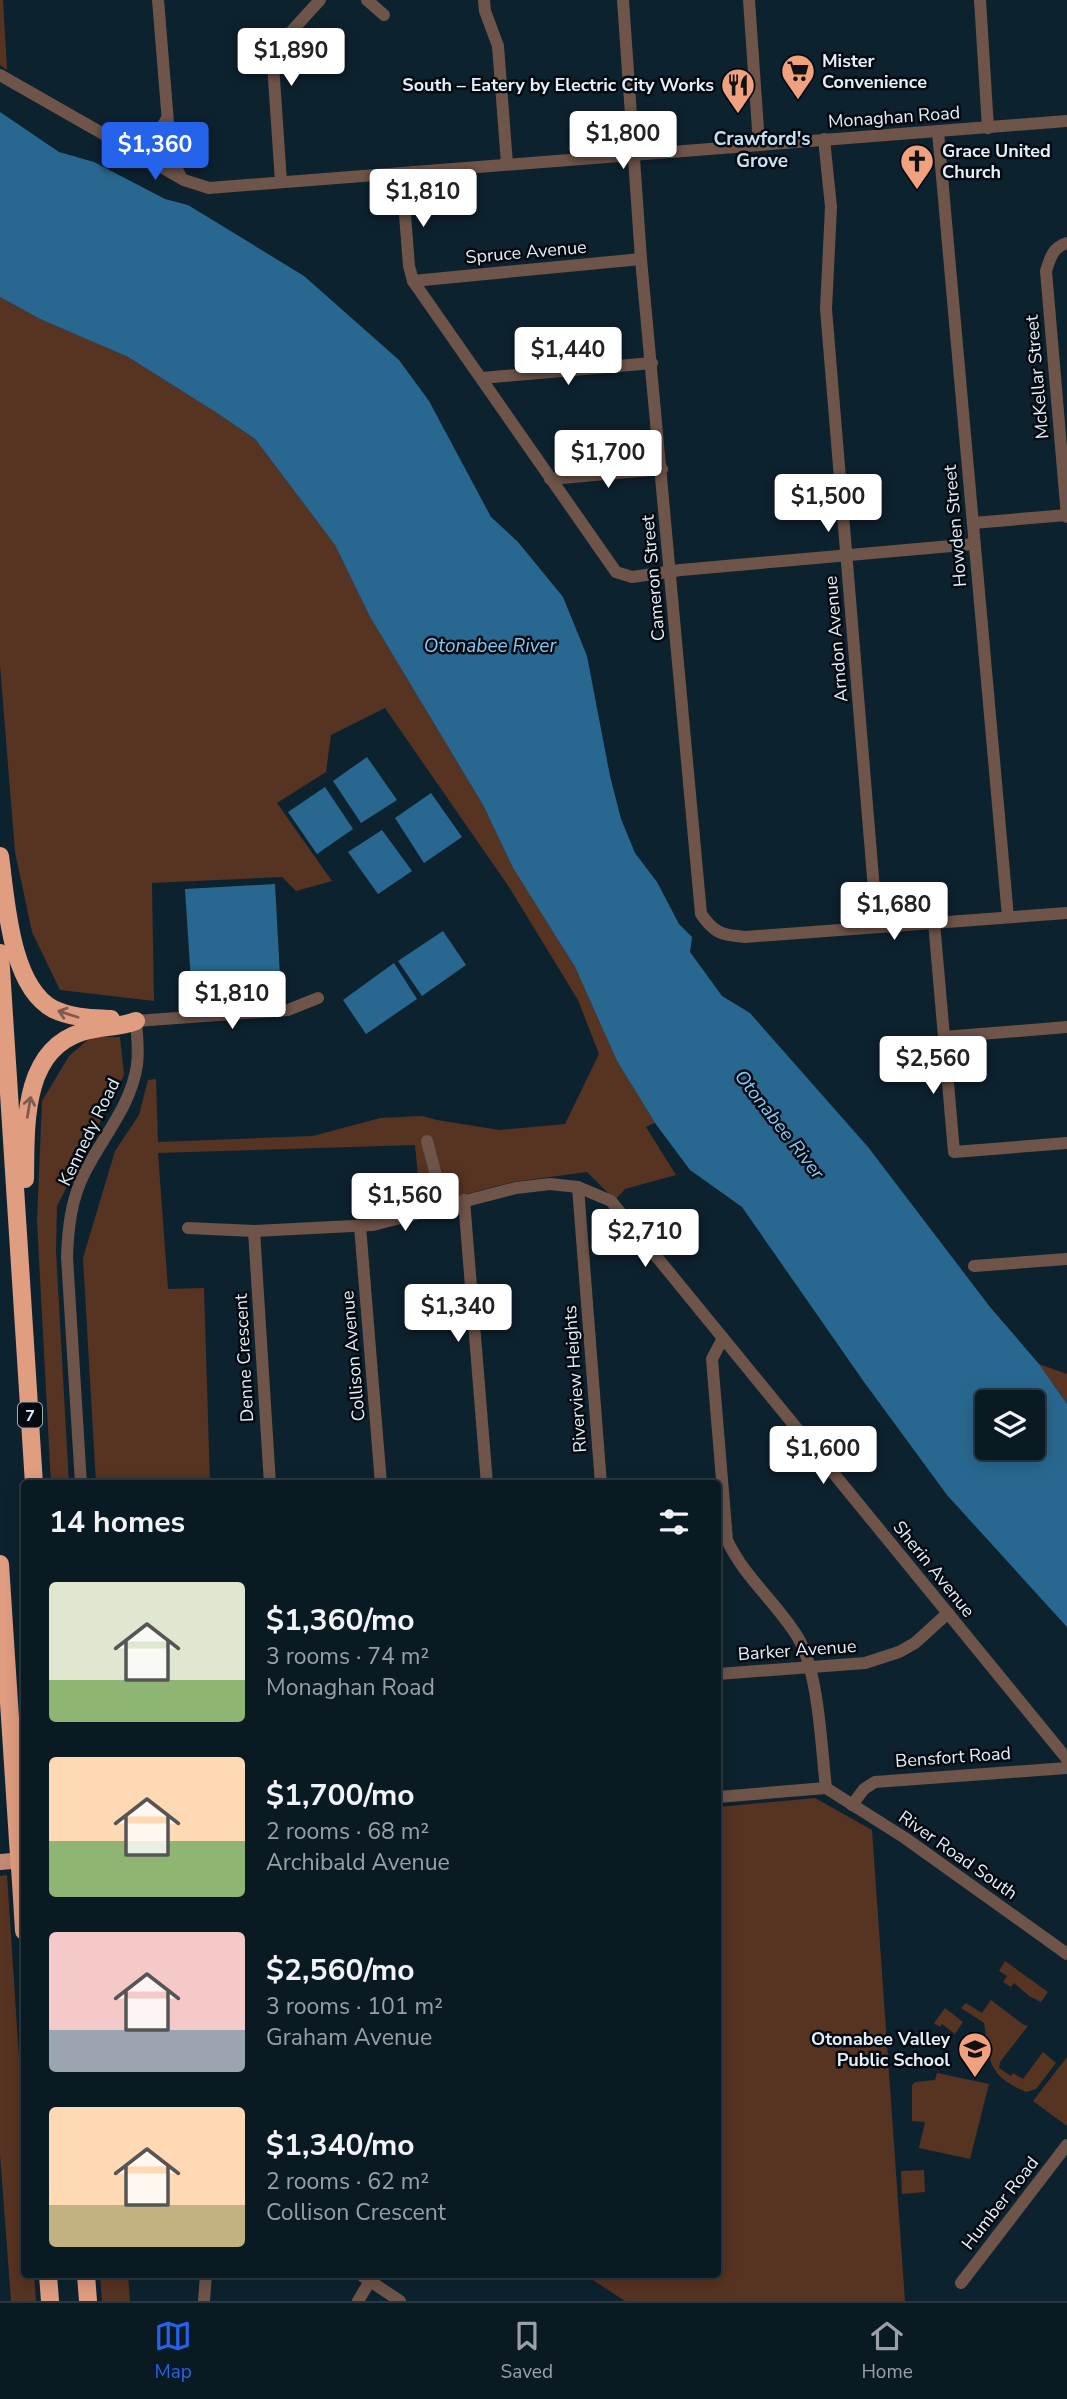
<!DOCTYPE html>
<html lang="en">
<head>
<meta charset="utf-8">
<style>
	body { margin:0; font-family:"Nunito Sans",sans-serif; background:#182730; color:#f1f3f6; height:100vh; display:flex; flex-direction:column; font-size:26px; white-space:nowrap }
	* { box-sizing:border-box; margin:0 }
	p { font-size:23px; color:#99a1a6 }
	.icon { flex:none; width:38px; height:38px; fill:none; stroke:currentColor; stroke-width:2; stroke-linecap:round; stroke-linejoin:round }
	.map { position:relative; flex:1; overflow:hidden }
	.panel { position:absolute; left:21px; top:1480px; width:700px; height:798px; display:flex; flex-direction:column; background:#0a1a23; border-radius:7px; box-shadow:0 4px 18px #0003,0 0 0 2px #2a3841 }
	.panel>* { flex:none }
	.controls { position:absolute; left:975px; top:1390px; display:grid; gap:14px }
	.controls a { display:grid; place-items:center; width:70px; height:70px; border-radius:7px; background:#0a1a23; box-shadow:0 4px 18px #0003,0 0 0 2px #2a3841; font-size:35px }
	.price { position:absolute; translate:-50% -60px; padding:0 16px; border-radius:7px; background:#fff; color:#222; font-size:23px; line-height:46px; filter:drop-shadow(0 2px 4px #0008) }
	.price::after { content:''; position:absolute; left:50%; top:42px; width:21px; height:16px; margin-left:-10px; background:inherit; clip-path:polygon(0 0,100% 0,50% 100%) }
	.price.current { background:#2563eb; color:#fff }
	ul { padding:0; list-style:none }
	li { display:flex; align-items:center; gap:21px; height:175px; padding:0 28px }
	li span { display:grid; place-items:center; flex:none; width:196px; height:140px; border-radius:7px; color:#555 }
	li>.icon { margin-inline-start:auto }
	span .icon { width:84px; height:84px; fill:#fffc; stroke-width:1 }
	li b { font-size:30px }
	h2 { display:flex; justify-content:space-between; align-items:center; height:84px; padding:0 28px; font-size:30px }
	.tabs { display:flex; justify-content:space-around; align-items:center; height:98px; border-top:2px solid #2a3841; background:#0a1a23; font-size:19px; color:#99a1a6 }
	.tabs a { display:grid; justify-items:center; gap:4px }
	.tabs .current { color:#2563eb }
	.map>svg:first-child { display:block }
	.green { fill:#573322 }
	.water { fill:#286890; fill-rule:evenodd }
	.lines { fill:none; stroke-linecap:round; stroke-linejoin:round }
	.minor { stroke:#6f5449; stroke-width:12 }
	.major { stroke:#c08970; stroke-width:16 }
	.highway { stroke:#e09d80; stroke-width:18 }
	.highway-bridge { stroke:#e09d80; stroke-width:18 }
	.oneway { stroke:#7d5b4e }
	.labels { text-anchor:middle; stroke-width:5; stroke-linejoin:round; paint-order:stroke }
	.shield { fill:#040a10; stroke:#a0abb3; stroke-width:2 }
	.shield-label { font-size:16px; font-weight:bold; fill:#e3f0f9 }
	.poi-label { font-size:18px; font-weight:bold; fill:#e3f0f9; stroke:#040a10; text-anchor:start }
	.street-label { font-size:18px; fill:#e3f0f9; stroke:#040a10 }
	.neighbourhood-label { font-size:19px; font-weight:bold; fill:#c6e0f3; stroke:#040a10 }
	.water-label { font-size:19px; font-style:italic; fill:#85caf9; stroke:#040a10 }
</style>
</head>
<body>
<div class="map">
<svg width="1067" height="2301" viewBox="0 0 1067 2301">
	<rect width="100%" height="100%" fill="#0d222f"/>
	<!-- green -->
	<g class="green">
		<path d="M0,0H3L7,70L0,65Z"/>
		<path d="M0,297L40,319L128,357L217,413L255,439L335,545L370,617L483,805L513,868L575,967L617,1061L655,1123L646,1127L676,1175L625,1189L615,1200L587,1172L513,1182L421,1206L415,1145L158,1153L168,1289L204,1288L210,1484H96L83,1258L115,1151L139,1115L148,1080L156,1079L158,1142L313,1136L380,1118L422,1116L437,1120L500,1130L565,1124L599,1054L578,1000L509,887L385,708L331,735L326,772L277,803L332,881L296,891L282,877L152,883L154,1001L60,990L32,932L15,852L0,665Z"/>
		<path d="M91,1037H120L124,1075L57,1206L56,1251L69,1484H51L37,1221L42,1101L69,1056Z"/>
		<path d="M1039,1364L1067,1374V1404Z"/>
		<path d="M815,1798L872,1830L905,2301H625L585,2275H718V1807Z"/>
		<path d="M7,1875L24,2133V2275H34L36,2301H11L0,2154V1876Z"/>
		<path d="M1005,1961L1048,1992L1041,2002L1029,1996L1014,1983L1011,1987L1003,1982L1007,1976L999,1971Z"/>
		<path d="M991,2000L1024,2025L1028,2026L1000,2062L999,2068L1011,2076L1013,2073L1023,2079L1043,2052L1056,2063L1036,2089L1026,2092C987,2075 990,2062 984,2023L961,2008L966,2003L982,2013Z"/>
		<path d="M945,2008L963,2022L955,2034L942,2024L940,2027L934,2023Z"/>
		<path d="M1067,2057V2126L1033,2101Z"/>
		<path d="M937,2073L989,2084L970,2159L919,2148L925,2122L912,2121V2085L915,2082L935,2080Z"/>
		<path d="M924,2170L925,2192L902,2194L901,2171Z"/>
		<path d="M100,2275H128L130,2301H102Z"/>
	</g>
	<!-- water -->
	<g class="water">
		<path d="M0,112L59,152L94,162L165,199L188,205L304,276L399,360L429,401L491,517L518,542L563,597L587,656L610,776L621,819L635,853L657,882L679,924L692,937L690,952L722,996L750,1013L868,1147L990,1307L1039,1364L1067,1404V1627L947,1495L864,1382L742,1207L690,1170L655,1123L617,1061L575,967L513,868L483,805L370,617L335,545L255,439L217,413L128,357L40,319L0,297ZM987,1402H1032V1447H987Z"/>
		<path d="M367,757L397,800L361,823L333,781Z"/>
		<path d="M325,787L353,829L317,854L288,812Z"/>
		<path d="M431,793L462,837L424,863L395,818Z"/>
		<path d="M382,830L412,871L378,894L348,852Z"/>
		<path d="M275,884L280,976L191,982L185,889Z"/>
		<path d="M443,931L466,965L422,996L398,961Z"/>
		<path d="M394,963L417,999L366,1034L343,1000Z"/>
	</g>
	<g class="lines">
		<!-- minor -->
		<g class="minor">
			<path d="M158,0L171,159L180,175"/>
			<path d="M367,0L384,15"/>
			<path d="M484,0L485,11L498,46L507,164"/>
			<path d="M623,0L641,259L701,914C715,934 722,935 745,937L1067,913"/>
			<path d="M749,0L759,144"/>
			<path d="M980,0L988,128"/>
			<path d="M0,75L184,180L209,188L1067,121"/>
			<path d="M938,132L1008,917"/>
			<path d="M824,139L831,207L826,309L877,926"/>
			<path d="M145,156L166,120"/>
			<path d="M413,172L405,182L403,189L409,266L413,281L616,572L632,577L681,570L974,544"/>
			<path d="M281,182L273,64L278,46L320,0"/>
			<path d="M1067,243C1053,247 1050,258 1046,271L1067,517"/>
			<path d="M413,281L641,259"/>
			<path d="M482,378L652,363"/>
			<path d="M550,479L662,469"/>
			<path d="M973,523L1067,515"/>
			<path d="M934,922L954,1152L1067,1143"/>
			<path d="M944,1037L1067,1027"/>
			<path d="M427,1141L444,1206"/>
			<path d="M578,1187L601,1484"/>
			<path d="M464,1200L487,1484"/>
			<path d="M360,1226L381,1484"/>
			<path d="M188,1228L254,1231L373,1225L516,1188L550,1184L578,1187L611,1201L1067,1759"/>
			<path d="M254,1231L270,1484"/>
			<path d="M974,1266L1067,1259"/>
			<path d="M723,1338L712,1359L727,1540C744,1577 776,1602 797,1636C819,1671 821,1746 826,1788"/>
			<path d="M81,1484L67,1257C68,1228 71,1199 85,1172C103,1136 131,1106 137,1065C139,1050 137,1036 136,1021L288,1010L318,998"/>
			<path d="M718,1674L865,1663L899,1652L915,1643L948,1613"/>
			<path d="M826,1788L905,1838L1067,1954"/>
			<path d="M718,1797L826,1788"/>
			<path d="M852,1805L864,1789L875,1782L1067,1768"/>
			<path d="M361,2275L400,2301"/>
			<path d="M961,2283L1067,2145"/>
			<path d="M204,2301L206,2275"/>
			<path d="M358,2301L370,2281"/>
		</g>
		<!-- major -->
		<path class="major" d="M0,1862L24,1860"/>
		<!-- highway -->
		<g class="highway">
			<path d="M0,856C6,899 10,986 53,1009C72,1018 91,1018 111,1019"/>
			<path d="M0,953L34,1484"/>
			<path d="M25,1179C26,1128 21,1051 82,1032C100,1026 118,1028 136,1021"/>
			<path d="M0,1564L18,1841"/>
			<path d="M21,1882L24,1931"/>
			<path d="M48,2275L50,2301"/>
			<path d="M86,2275L88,2301"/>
		</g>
		<!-- highway-bridge -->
		<path class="highway-bridge" d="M18,1841L21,1882"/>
	</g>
	<!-- one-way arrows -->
	<defs><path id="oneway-shaft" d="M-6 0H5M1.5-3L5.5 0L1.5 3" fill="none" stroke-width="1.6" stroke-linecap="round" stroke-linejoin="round" transform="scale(1.75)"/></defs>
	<g class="oneway">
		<use href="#oneway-shaft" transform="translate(68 1014) rotate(-162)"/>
		<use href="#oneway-shaft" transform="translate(29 1107) rotate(-81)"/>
	</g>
	<!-- icons -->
	<defs>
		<g id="supermarket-pin" transform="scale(1.75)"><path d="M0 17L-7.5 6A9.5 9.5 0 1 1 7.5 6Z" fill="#f1a17d" stroke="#040a10"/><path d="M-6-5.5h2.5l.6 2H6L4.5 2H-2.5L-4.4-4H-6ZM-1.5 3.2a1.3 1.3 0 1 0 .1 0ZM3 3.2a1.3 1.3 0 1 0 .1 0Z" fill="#111"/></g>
		<g id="restaurant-pin" transform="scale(1.75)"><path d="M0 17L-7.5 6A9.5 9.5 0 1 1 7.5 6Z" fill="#f1a17d" stroke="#040a10"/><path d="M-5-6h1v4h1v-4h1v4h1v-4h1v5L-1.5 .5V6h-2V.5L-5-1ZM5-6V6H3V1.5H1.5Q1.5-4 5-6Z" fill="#111"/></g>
		<g id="church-pin" transform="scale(1.75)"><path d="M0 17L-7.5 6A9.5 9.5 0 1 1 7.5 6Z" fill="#f1a17d" stroke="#040a10"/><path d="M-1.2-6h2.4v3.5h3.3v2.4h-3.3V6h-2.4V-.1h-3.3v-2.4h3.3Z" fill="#111"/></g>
		<g id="school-pin" transform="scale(1.75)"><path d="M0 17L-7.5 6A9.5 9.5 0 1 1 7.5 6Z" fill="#f1a17d" stroke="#040a10"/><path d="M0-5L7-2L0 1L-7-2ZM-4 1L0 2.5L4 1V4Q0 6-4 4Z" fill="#111"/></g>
	</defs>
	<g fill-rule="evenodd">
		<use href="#supermarket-pin" x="798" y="71"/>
		<use href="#restaurant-pin" x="738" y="85"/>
		<use href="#church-pin" x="917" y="161"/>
		<use href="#school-pin" x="975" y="2049"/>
	</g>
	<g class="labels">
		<!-- shield labels -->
		<rect class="shield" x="18" y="1402.5" width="24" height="25" rx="5"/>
		<g class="shield-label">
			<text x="30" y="1421">7</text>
		</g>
		<!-- poi labels -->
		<g class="poi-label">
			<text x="822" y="67">Mister<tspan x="822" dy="21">Convenience</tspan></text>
			<text x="714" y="91" text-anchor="end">South – Eatery by Electric City Works</text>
			<text x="942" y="157">Grace United<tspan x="942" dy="21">Church</tspan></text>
			<text x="950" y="2045" text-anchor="end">Otonabee Valley<tspan x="950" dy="21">Public School</tspan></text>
		</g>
		<!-- street labels -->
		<g class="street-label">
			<text transform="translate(894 117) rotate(-4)" y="6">Monaghan Road</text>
			<text transform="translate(526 252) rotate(-5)" y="6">Spruce Avenue</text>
			<text transform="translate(1037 377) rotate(-95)" y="6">McKellar Street</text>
			<text transform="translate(955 526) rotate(-95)" y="6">Howden Street</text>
			<text transform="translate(653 578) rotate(-95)" y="6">Cameron Street</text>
			<text transform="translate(836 639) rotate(-95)" y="6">Arndon Avenue</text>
			<text transform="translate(89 1132) rotate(-64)" y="6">Kennedy Road</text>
			<text transform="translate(353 1356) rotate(-95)" y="6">Collison Avenue</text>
			<text transform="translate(244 1358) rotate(-93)" y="6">Denne Crescent</text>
			<text transform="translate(575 1379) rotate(-94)" y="6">Riverview Heights</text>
			<text transform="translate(934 1569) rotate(51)" y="6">Sherin Avenue</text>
			<text transform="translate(797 1650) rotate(-4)" y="6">Barker Avenue</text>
			<text transform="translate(953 1757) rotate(-4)" y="6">Bensfort Road</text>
			<text transform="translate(958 1855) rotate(35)" y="6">River Road South</text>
			<text transform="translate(1000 2203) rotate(-52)" y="6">Humber Road</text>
		</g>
		<!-- neighbourhood labels -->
		<g class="neighbourhood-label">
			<text x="762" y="145">Crawford's<tspan x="762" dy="22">Grove</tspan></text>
		</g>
		<!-- water labels -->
		<g class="water-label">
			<text x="490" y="652">Otonabee River</text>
			<text transform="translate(780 1124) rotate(52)" y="7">Otonabee River</text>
		</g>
	</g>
</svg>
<div class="controls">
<a><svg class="icon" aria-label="layers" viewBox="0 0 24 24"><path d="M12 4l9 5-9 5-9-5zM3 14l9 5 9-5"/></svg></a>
</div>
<b class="price" style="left:291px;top:88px">$1,890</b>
<b class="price" style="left:623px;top:171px">$1,800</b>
<b class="price current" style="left:155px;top:182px">$1,360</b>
<b class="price" style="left:423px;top:229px">$1,810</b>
<b class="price" style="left:568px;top:387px">$1,440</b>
<b class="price" style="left:608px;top:490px">$1,700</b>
<b class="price" style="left:828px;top:534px">$1,500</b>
<b class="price" style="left:894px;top:942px">$1,680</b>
<b class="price" style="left:232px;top:1031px">$1,810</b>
<b class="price" style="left:933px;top:1096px">$2,560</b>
<b class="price" style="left:405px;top:1233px">$1,560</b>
<b class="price" style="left:645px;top:1269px">$2,710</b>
<b class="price" style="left:458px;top:1344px">$1,340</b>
<b class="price" style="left:823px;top:1486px">$1,600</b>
<section class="panel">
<h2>14 homes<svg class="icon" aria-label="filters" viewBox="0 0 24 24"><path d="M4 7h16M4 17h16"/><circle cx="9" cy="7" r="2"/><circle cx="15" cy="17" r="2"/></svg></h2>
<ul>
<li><span style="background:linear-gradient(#dfe7d0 70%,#8fb573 0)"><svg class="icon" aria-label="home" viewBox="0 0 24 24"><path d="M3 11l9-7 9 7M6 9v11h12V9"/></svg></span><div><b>$1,360/mo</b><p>3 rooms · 74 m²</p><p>Monaghan Road</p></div></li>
<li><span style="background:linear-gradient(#ffd9b3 60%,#8fb573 0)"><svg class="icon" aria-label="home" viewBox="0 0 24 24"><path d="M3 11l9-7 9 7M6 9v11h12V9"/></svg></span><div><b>$1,700/mo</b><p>2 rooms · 68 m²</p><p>Archibald Avenue</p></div></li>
<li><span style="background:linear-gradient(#f6c9c9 70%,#9aa5b1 0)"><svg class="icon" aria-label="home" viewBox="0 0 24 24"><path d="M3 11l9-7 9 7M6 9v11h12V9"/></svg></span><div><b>$2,560/mo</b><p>3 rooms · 101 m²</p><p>Graham Avenue</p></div></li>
<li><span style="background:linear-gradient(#ffd9b3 70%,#c2b280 0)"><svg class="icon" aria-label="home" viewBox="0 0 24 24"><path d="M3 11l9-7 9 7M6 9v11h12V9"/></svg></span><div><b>$1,340/mo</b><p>2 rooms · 62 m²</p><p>Collison Crescent</p></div></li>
</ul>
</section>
</div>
<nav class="tabs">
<a class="current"><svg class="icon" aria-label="map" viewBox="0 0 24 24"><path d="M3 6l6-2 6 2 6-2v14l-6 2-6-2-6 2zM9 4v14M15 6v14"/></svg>Map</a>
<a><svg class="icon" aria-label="saved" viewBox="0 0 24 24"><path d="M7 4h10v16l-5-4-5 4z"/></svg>Saved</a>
<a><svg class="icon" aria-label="home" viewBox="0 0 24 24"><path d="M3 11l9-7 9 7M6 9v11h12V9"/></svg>Home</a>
</nav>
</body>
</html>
